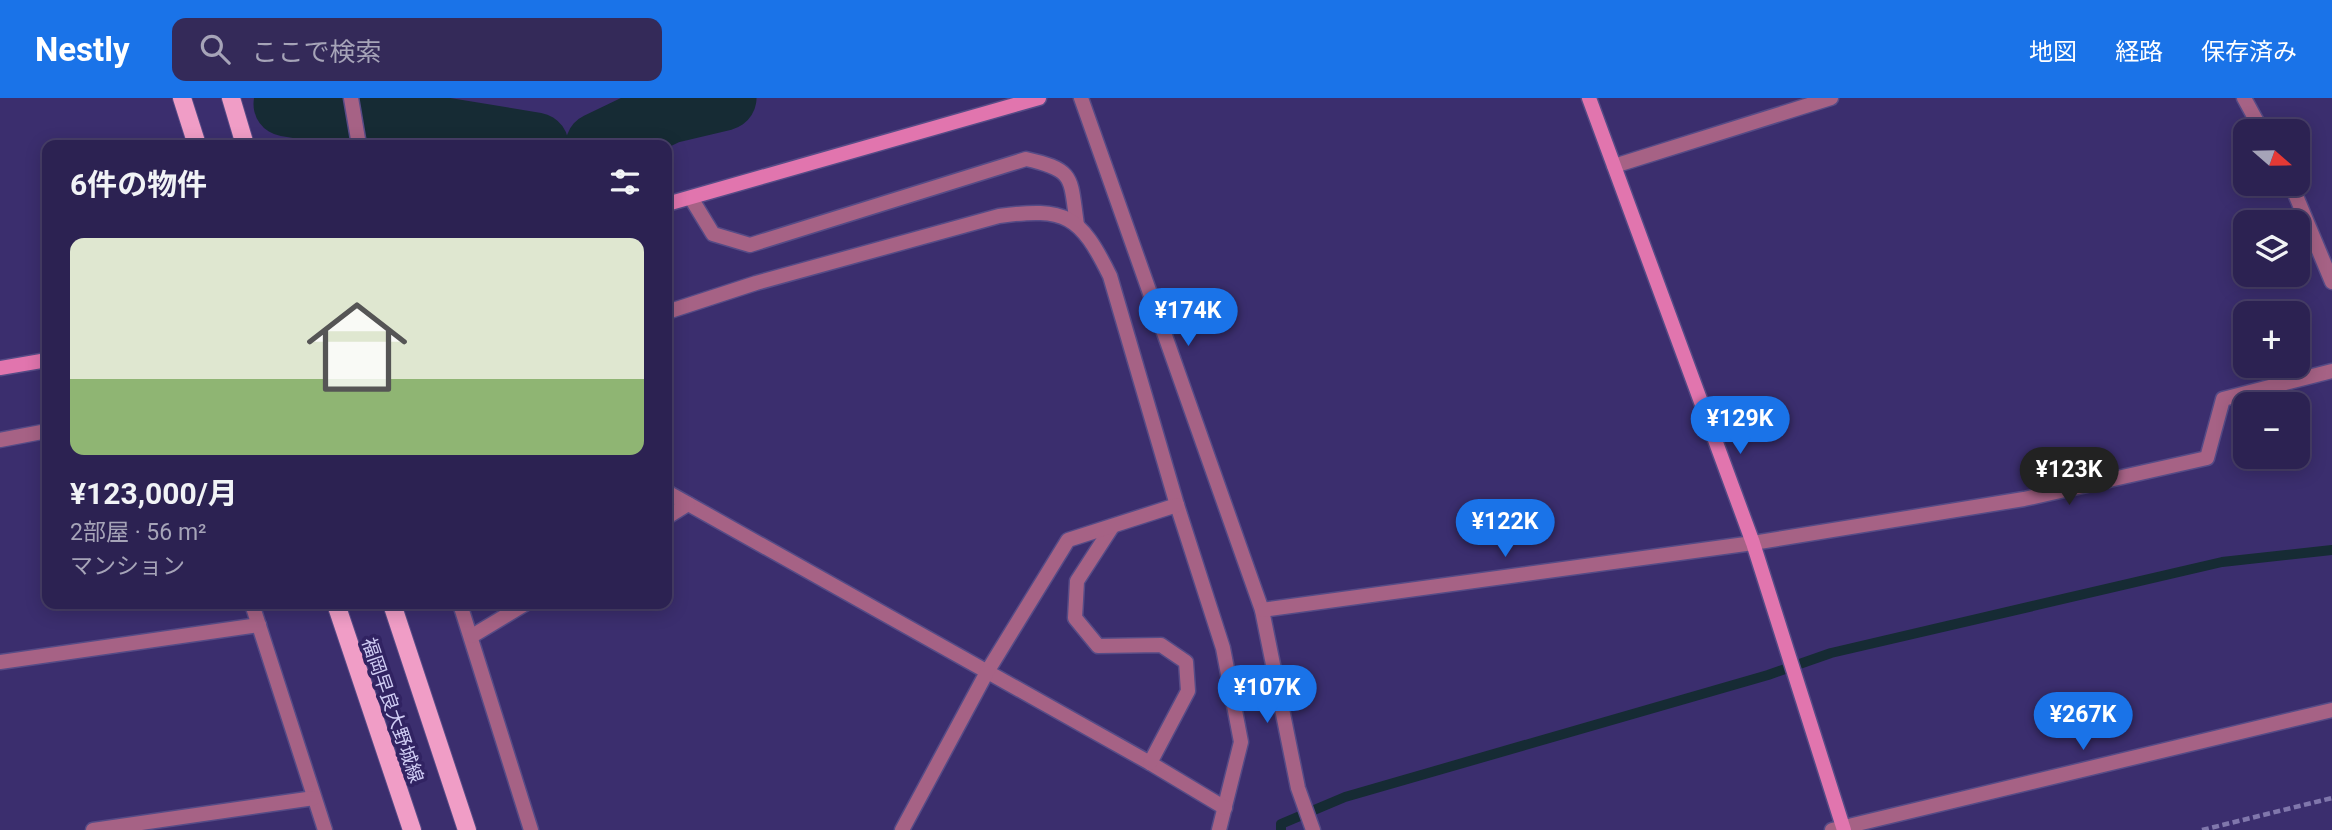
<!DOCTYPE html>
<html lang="ja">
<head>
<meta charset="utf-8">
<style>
	body { margin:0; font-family:Roboto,"Noto Sans JP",sans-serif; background:#342a59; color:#f1f3f6; height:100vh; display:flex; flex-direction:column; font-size:26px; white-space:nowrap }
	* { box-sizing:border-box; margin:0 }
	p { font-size:23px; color:#a6a4b8 }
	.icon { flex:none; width:38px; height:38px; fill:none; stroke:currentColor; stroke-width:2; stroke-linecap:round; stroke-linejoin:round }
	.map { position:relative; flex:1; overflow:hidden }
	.drawer { position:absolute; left:42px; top:42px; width:630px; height:469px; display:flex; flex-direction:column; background:#2c2252; border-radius:14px; box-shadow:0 4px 18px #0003,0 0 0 2px #483f69 }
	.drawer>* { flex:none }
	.needle { width:46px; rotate:110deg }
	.controls { position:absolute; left:2233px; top:21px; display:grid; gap:14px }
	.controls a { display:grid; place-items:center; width:77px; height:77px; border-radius:14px; background:#2c2252; box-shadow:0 4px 18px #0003,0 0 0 2px #483f69; font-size:35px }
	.price { position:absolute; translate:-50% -60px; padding:0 16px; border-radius:24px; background:#1a73e8; color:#fff; font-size:23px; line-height:46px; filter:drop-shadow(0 2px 4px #0008) }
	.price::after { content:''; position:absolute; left:50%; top:42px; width:21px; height:16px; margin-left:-10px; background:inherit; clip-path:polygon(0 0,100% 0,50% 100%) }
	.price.active { background:#222; color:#fff }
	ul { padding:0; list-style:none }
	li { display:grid; align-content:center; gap:14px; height:371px; padding:0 28px }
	li span { display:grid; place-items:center; height:217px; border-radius:14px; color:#555 }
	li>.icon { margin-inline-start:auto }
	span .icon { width:126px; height:126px; fill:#fffc; stroke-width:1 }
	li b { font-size:30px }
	h2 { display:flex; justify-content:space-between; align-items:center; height:84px; padding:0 28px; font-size:30px }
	header { display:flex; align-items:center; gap:42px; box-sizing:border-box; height:98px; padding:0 35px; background:#1a73e8; color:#fff }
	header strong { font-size:33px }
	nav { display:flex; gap:38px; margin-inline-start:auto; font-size:24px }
	.search { width:490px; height:63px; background:#342a59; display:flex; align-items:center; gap:18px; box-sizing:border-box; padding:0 24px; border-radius:14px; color:#a6a4b8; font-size:26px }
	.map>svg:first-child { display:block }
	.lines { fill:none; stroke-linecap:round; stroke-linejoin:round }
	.stream { stroke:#162b34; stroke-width:10 }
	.river { stroke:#162b34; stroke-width:65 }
	.lane-casing { stroke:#564b86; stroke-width:17 }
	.street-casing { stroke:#564b86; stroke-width:17 }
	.secondary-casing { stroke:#564b86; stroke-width:17 }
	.primary-casing { stroke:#564b86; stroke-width:20 }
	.path { stroke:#8077ac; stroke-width:4.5; stroke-dasharray:7 3.5; stroke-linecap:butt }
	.lane { stroke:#a66285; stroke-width:14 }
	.street { stroke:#a66285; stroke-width:14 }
	.secondary { stroke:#e175ae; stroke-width:14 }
	.primary { stroke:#f09dc6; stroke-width:18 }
	.labels { text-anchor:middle; stroke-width:7; stroke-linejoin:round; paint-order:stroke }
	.street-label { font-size:19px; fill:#d0cdf4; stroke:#312362 }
</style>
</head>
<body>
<header>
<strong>Nestly</strong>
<div class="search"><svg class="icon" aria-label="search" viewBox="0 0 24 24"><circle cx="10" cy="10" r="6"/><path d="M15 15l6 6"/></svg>ここで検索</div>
<nav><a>地図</a><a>経路</a><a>保存済み</a></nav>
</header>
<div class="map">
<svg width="2332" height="732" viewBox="0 0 2332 732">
	<rect width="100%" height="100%" fill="#3b2e6e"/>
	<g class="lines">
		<!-- stream -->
		<path class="stream" d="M1281,732V726L1345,699L1768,577L1831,555L2222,464L2332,452"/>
		<!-- river -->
		<g class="river">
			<path d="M286,6L536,47"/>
			<path d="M598,47L669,13L724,0"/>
		</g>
		<!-- lane casing -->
		<g class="lane-casing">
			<g id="lane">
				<path d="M691,100L713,136L750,147L1026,61C1076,72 1070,80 1077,127"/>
				<path d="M667,214L756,185L999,118C1066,109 1080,117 1110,178L1177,407L1223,550L1241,644L1219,732"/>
				<path d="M0,342L47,333"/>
				<path d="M667,394L1150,665L1225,710"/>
				<path d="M667,419L688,406"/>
				<path d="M1112,429L1077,483L1075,520L1098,548L1161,547L1186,564L1188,593L1150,665"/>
				<path d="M252,506L325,732"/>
				<path d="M460,506L531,732"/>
				<path d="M472,538L525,506"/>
				<path d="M0,564L259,527"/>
				<path d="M93,732L314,700"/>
				<path d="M902,732L987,574L1068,442L1177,407"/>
			</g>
		</g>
		<!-- street casing -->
		<g class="street-casing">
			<g id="street">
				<path d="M351,0L359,47"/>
				<path d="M1081,0L1262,512L1298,690L1313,732"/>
				<path d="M2244,0L2262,33"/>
				<path d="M1614,68L1831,0"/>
				<path d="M2291,86L2332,184"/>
				<path d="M1262,512L1753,445L2024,401L2207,360L2223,301L2332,273"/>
				<path d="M1832,732L2332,612"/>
			</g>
		</g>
		<!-- secondary casing -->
		<g class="secondary-casing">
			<g id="secondary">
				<path d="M1589,0L1753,445L1844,732"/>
				<path d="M667,106L1039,0"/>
				<path d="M0,270L47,262"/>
			</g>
		</g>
		<!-- primary casing -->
		<g class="primary-casing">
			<g id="primary">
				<path d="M182,0L197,47"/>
				<path d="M231,0L245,47"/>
				<path d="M336,506L412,732"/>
				<path d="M392,506L467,732"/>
			</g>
		</g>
		<!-- path -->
		<path class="path" d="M2202,732L2332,700"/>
		<!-- lane -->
		<use href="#lane" class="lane"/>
		<!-- street -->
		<use href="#street" class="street"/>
		<!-- secondary -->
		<use href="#secondary" class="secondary"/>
		<!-- primary -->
		<use href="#primary" class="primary"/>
	</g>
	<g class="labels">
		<!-- street labels -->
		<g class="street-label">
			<text transform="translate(393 612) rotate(71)" y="7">福岡早良大野城線</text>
		</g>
	</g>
</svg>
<div class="controls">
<a><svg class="needle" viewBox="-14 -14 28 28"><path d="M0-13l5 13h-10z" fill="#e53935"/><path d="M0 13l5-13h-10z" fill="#a6a4b8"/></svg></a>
<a><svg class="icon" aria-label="layers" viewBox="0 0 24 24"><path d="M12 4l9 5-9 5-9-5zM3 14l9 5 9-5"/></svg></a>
<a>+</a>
<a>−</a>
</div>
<b class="price" style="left:1188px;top:250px">¥174K</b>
<b class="price" style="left:1740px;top:358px">¥129K</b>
<b class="price active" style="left:2069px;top:409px">¥123K</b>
<b class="price" style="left:1505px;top:461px">¥122K</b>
<b class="price" style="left:1267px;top:627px">¥107K</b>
<b class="price" style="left:2083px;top:654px">¥267K</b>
<section class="drawer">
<h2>6件の物件<svg class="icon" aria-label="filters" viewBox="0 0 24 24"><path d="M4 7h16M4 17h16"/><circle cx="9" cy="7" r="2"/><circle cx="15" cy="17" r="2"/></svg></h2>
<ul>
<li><span style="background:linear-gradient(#dfe7d0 65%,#8fb573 0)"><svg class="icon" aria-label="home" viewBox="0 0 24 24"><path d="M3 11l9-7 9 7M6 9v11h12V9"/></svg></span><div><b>¥123,000/月</b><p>2部屋 · 56 m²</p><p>マンション</p></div></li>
</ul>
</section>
</div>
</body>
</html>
